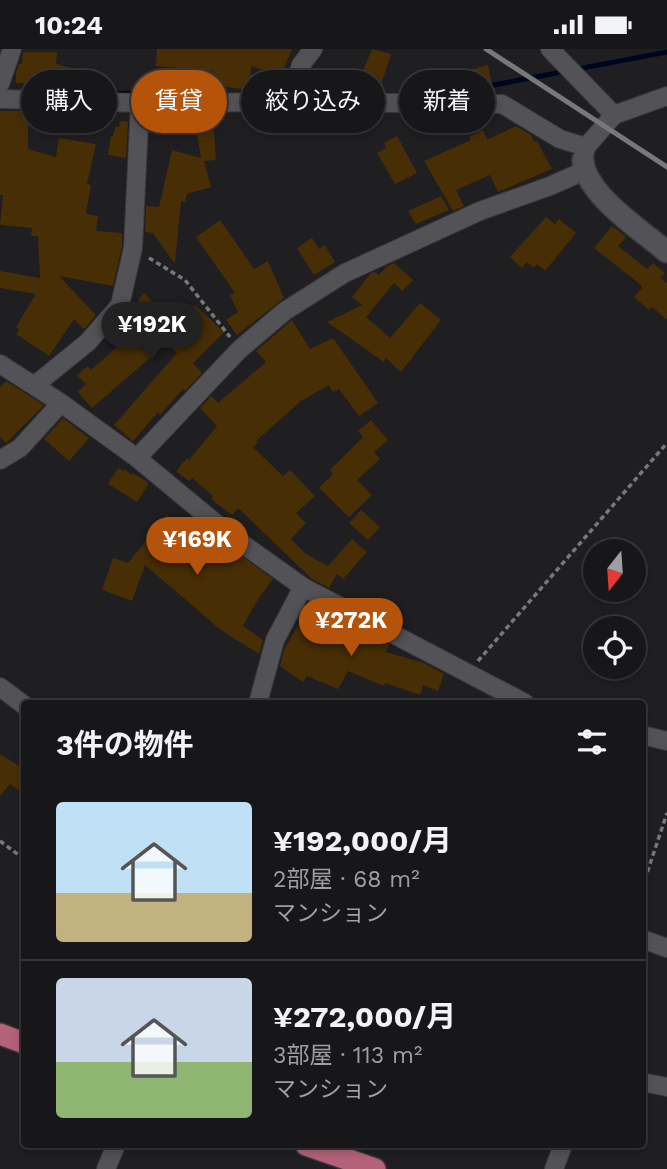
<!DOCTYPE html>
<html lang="ja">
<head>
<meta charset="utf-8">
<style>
	body { margin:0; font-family:"Work Sans","Noto Sans JP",sans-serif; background:#242326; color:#f1f3f6; height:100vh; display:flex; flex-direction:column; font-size:26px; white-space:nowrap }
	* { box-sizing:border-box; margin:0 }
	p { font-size:23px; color:#9e9fa2 }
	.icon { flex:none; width:38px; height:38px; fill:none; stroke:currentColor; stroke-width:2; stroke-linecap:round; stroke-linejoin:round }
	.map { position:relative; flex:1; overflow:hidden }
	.side { position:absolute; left:21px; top:651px; width:625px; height:448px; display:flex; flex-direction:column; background:#171619; border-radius:7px; box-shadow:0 4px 10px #0003,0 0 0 2px #363538 }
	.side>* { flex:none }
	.top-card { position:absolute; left:21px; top:21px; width:626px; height:63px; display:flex; gap:14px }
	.needle { width:46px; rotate:197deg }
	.tools { position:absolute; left:583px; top:490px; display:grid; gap:14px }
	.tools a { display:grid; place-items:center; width:63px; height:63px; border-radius:50%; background:#171619; box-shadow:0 4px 10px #0003,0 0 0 2px #363538; font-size:35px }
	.price { position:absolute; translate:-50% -60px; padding:0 16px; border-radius:24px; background:#b45309; color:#fff; font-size:23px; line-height:46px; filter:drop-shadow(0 2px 4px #0008) }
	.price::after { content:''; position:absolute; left:50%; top:42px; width:21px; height:16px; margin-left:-10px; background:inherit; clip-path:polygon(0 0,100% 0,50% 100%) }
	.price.on { background:#222; color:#fff }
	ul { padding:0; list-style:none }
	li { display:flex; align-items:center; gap:21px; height:175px; padding:0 35px }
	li+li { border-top:2px solid #363538 }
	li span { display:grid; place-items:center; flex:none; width:196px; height:140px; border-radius:7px; color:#555 }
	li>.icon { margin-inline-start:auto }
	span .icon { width:84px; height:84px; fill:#fffc; stroke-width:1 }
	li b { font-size:30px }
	h2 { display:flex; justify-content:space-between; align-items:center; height:84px; padding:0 35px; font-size:30px }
	.pill { padding:0 24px; border-radius:32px; background:#171619; box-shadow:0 4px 10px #0003,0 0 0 2px #363538; font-size:24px; line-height:63px }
	.pill.on { background:#b45309; color:#fff }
	.status { display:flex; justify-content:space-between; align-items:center; height:49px; padding:0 35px; background:#171619; direction:ltr }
	.status svg { height:19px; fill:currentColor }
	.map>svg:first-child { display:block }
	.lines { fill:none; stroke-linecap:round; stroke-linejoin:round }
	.stream { stroke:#00051f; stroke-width:5 }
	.building { fill:#482e05 }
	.street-casing { stroke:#39383b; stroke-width:20 }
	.secondary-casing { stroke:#39383b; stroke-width:24 }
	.primary-casing { stroke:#39383b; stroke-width:24 }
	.path { stroke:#78777a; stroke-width:3.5; stroke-dasharray:5 3.5; stroke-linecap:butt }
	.street { stroke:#535256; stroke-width:18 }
	.secondary { stroke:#535256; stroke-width:21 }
	.primary { stroke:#b46279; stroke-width:21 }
	.rail { stroke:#78777a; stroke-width:5 }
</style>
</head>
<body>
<div class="status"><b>10:24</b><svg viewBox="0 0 49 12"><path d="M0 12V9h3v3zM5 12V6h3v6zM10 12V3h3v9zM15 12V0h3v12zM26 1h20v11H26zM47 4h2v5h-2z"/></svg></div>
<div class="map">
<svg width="667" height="1120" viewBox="0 0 667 1120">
	<rect width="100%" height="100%" fill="#1f1e21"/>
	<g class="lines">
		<!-- stream -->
		<g class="stream">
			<path d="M66,44L189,45"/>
			<path d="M436,47L667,3"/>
		</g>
	</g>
	<!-- building -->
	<g class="building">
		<path d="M157,0H292L281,26L251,17L250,41L210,36L212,22L156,17Z"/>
		<path d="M372,0L391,5L382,33L361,26Z"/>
		<path d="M23,3H57L56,15L85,23L81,36L16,34V24L19,15H22Z"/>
		<path d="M488,16L492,35L473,38L470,21Z"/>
		<path d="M0,62H28V100L56,108L59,89L96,95L87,135L91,136L86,165L98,167L96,182L122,184V197L113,237L59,227L96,266L84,280L74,270L49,307L16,285L19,281L16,278L36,245L0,239V222L40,229L38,187H31L32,179L0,176L3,146H0Z"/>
		<path d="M213,70L216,111L204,112L211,138L187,145L185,153L181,152L175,215L153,184L145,183L146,157L159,158L172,101L201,109L195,72Z"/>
		<path d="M120,72L128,73L126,109L108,106L111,87H113L116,77L119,78Z"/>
		<path d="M516,77L531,86L534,93L537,92L552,120L498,143L490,126L456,141L464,157L453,162L424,112L471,91L469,88L483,81L487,91Z"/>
		<path d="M397,87L417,124L395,135L377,104L386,99L384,94Z"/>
		<path d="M441,147L449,161L416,175L408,162Z"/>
		<path d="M546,168L555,175L559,170L576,184L545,222L537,215L534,219L527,213L522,219L510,208Z"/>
		<path d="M220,171L254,220L268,212L284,249L237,286L226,271L238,263L230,246L235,244L196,188Z"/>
		<path d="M612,177L626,188L618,197L647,220L653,214L665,224L660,229L667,234V271L652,258L649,261L634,248L642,239L641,236L594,199Z"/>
		<path d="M312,189L319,200L325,196L335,213L314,226L297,199Z"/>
		<path d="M394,214L413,231L402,242L394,234L366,268L390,289L420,254L441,271L401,323L386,309L384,313L327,273L362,256L352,248L371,224L375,223L379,226L387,217Z"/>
		<path d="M144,244L171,273L173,270L178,274L195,256L224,283L193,314L202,324L185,342L183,340L160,366L158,363L133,392L114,376L177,304L167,294L92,359L78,343L86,335L77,326L88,317L91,321L139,279L125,268Z"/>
		<path d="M292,271L310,300L333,289L378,354L359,367L339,340L332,343L329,336L301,352L256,392L258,393L253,398L283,427L290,421L315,447L296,464L306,474L291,490L306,505L328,517L352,490L367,503L343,530L337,525L329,539L312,530L238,459L232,466L211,450L213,447L192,429L189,432L176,422L187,409L189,411L217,377L200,359L211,347L218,354L266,313L256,302Z"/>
		<path d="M6,332L44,356L6,394L0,388V338Z"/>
		<path d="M63,369L89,389L69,412L44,390Z"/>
		<path d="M371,371L388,391L374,403L380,410L357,431L372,446L349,468L319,439L333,425L330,421L363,388L358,382Z"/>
		<path d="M118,419L124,422L125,420L131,426L133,424L149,434L137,453L108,435Z"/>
		<path d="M361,461L380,478L368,491L349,474Z"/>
		<path d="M167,466L183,480L189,472L210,489L213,486L273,530L258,550L243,577L263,591L259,605L221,581L145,516L132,552L102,541L113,509L128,514Z"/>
		<path d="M305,564L330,578L335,568L389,596L386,603L424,614L444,625L438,642L423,636L420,646L385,634L384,637L348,622L338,640L307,627L303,633L280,617L284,601Z"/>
		<path d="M0,705L24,720V732L18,741L10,735L0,747Z"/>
	</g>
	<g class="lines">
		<!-- street casing -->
		<g class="street-casing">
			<g id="street">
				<path d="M550,0L614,66"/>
				<path d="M0,35L12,0"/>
				<path d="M0,50L140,54L288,53L502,55L560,90L586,98"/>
				<path d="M288,53L301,16L313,0"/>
				<path d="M584,107L586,98L614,66L667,47"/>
				<path d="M0,315L61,354L137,409L230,486L303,538L525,654"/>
				<path d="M35,336L88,293L120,256L133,199L140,54"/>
				<path d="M137,409L239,301L285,262L345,224L480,162L550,137L584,122"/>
				<path d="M0,411L20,399L61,354"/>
				<path d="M0,638L24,656"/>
				<path d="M258,654L275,591L303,538"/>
				<path d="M642,686L667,692"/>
				<path d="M642,890L667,899"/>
				<path d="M642,1033L667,1038"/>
				<path d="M106,1120L116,1096"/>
				<path d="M554,1120L563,1096"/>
			</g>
		</g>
		<!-- secondary casing -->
		<g class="secondary-casing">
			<path id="secondary" d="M583,111C585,145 642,182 667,203"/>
		</g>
		<!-- primary casing -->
		<g class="primary-casing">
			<g id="primary">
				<path d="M0,985L24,994"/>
				<path d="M306,1096L375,1120"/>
			</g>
		</g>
		<!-- path -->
		<g class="path">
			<path d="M149,209L185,231L230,288"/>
			<path d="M478,612L667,394"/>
			<path d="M0,792L24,810"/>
			<path d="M642,839L667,764"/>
		</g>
		<!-- street -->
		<use href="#street" class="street"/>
		<!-- secondary -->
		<use href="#secondary" class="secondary"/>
		<!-- primary -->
		<use href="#primary" class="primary"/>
		<!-- rail -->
		<path class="rail" d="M486,0L667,118"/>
	</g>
</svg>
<div class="tools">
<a><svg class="needle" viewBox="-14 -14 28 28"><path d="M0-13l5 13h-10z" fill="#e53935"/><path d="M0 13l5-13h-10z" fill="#9e9fa2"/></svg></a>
<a><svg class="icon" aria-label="locate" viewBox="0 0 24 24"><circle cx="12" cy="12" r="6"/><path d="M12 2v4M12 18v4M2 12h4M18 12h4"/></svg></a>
</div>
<b class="price on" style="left:152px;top:313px">¥192K</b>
<b class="price" style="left:197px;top:528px">¥169K</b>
<b class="price" style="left:351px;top:609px">¥272K</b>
<div class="top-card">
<a class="pill">購入</a>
<a class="pill on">賃貸</a>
<a class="pill">絞り込み</a>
<a class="pill">新着</a>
</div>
<section class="side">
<h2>3件の物件<svg class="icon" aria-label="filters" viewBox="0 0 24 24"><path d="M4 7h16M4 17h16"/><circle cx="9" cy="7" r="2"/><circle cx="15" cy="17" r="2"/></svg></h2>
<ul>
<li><span style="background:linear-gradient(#bfe0f5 65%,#c2b280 0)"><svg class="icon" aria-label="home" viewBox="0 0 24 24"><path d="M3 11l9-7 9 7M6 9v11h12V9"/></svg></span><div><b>¥192,000/月</b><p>2部屋 · 68 m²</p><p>マンション</p></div></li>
<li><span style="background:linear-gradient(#c9d6e8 60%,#8fb573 0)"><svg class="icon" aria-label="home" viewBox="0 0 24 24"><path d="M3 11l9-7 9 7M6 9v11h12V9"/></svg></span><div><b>¥272,000/月</b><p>3部屋 · 113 m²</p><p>マンション</p></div></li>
</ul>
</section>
</div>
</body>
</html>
